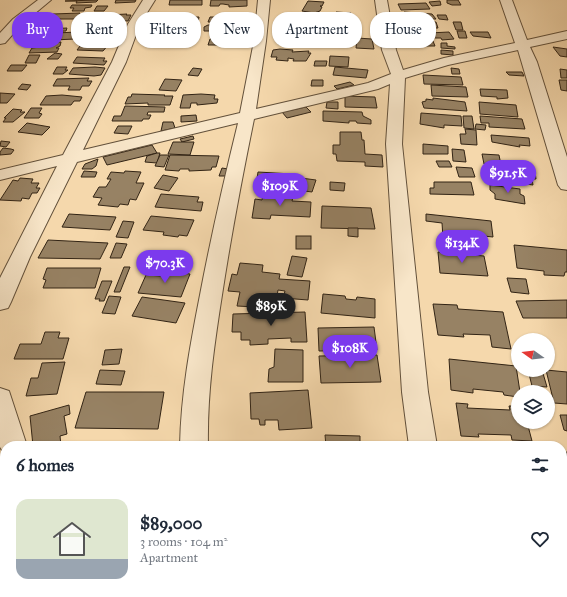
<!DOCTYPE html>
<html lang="en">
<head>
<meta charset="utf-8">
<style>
	body { margin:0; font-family:"IM FELL Great Primer",serif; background:#f6f6f7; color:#1f2937; height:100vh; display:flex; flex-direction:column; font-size:15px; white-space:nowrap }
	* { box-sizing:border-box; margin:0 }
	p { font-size:13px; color:#747a83 }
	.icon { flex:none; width:22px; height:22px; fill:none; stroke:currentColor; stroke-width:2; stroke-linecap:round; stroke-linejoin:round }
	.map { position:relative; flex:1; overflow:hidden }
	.details { position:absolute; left:0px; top:441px; width:567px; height:156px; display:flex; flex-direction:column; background:#fff; border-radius:16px 16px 0 0; box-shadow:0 1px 3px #0004 }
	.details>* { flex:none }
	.banner { position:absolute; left:12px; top:12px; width:543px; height:36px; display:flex; gap:8px }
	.needle { width:26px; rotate:284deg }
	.controls { position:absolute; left:511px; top:333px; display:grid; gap:8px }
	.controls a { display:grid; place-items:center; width:44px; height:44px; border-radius:50%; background:#fff; box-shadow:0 1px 3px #0004; font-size:20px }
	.price { position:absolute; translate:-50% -34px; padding:0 9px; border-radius:14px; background:#7c3aed; color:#fff; font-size:13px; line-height:26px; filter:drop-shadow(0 1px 2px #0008) }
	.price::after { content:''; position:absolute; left:50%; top:24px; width:12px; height:9px; margin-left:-6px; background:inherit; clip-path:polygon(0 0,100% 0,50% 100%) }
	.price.active { background:#222; color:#fff }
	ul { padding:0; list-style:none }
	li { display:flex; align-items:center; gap:12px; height:100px; padding:0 16px }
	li+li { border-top:1px solid #e0e1e3 }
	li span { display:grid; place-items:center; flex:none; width:112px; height:80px; border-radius:12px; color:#555 }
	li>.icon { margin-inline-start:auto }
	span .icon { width:48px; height:48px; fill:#fffc; stroke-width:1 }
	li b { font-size:17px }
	h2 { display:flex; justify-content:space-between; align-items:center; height:48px; padding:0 16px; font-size:17px }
	.pill { padding:0 14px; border-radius:16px; background:#fff; box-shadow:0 1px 3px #0004; font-size:14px; line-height:36px }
	.pill.active { background:#7c3aed; color:#fff }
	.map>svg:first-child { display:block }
	.building { fill:#978264; stroke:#322415 }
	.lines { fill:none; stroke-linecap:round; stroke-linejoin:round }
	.minor-casing { stroke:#63513b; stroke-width:2 }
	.minor { fill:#f8e6c9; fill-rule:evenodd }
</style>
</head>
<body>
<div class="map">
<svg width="567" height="597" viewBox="0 0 567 597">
	<rect width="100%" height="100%" fill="#f5d8ac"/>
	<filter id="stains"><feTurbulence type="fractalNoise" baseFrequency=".005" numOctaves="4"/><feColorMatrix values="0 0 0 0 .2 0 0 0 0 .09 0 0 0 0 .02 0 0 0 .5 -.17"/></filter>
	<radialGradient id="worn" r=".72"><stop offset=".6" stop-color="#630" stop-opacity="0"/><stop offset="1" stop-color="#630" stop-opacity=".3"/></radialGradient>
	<!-- building -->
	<g class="building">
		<path d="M98,0L96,2L76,3L77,1H65Z"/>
		<path d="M116,0H136L135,2L115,3Z"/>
		<path d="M170,0H202V5H169Z"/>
		<path d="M211,0H247V6L229,7V5L223,4H220L219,6H210Z"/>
		<path d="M447,0H458L461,5H452L447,3Z"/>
		<path d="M308,1L324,2L322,6H320L322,7L320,11L314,13L302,11Z"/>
		<path d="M440,1L441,5L432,6L429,2Z"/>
		<path d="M426,3L430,9L401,10L398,4Z"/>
		<path d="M72,5H92L91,7L85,8L84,11H72L74,8H70Z"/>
		<path d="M97,6H108L104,11H94Z"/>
		<path d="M336,12L351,13L350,18L335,17Z"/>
		<path d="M404,12L432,14L436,19H407L404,18L402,14H405Z"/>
		<path d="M80,13L77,19H50L53,14Z"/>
		<path d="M94,13H104L103,15H106L101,19H89Z"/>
		<path d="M127,14L126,15H131L128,21L105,20L108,15Z"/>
		<path d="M437,15H446L448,20L439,19Z"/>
		<path d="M188,17H199L198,23H187V21H184Z"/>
		<path d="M210,17H219L220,19L217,22H208Z"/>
		<path d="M308,19L325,21L323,26L306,25Z"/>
		<path d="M334,20H346V22H342V24H333Z"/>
		<path d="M406,21L436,22L438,28H413L408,27Z"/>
		<path d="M453,22H461L463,30H456Z"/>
		<path d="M182,25H198V30L181,32Z"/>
		<path d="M208,25H247V30H239V33L216,34V31H204V27Z"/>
		<path d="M329,27H343L341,34H328Z"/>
		<path d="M67,28L66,31L46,32L47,29Z"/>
		<path d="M310,29H320L318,34L308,33Z"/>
		<path d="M418,31H429V33L449,32L454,39L442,40L441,38H429L430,41H433L435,46H425L422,38H415L414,34H419Z"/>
		<path d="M457,31H465L467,38H459Z"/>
		<path d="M77,32L75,39L53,40L56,33Z"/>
		<path d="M82,32H90L87,40H79Z"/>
		<path d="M470,32H488L491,38L473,36Z"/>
		<path d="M25,34H47L43,41H21Z"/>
		<path d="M168,35H179L178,39L179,41L177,42H166Z"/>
		<path d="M214,38L245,39L244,43L241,45H208L210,39Z"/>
		<path d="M333,38H342L341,47L333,46Z"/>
		<path d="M357,38L372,39L374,49L356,48Z"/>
		<path d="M280,39L293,41L291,45L278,44Z"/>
		<path d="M343,39H354V45L343,44Z"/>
		<path d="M61,42L60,46L56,48H59L57,52L29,53L32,48L41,47L43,43Z"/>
		<path d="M83,42L109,44L103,51L77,50Z"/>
		<path d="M441,43H447V46L455,47V49L441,48Z"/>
		<path d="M553,47L567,49V57L560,56Z"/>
		<path d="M280,49L293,50L292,52L309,51L308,53H311L306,61H293L294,59L288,58V61L276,60L277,57H271L273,50Z"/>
		<path d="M441,50L453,51V55L441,54Z"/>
		<path d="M55,53L62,54L58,59H47Z"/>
		<path d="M29,55H40L36,63H25Z"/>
		<path d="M330,56L349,57L348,67L329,66Z"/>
		<path d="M77,57L105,58L103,61H107L104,65L73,63Z"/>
		<path d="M315,61H327L326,66H314Z"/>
		<path d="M11,65H27L22,71H7Z"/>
		<path d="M57,67H67L65,70H68L63,74H53Z"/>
		<path d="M95,67L105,68L101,75L94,76L69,74L73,68Z"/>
		<path d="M335,67L368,70L366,78L333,75Z"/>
		<path d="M193,68L202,69L198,76L188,75Z"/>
		<path d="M451,68L459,69L460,74H452Z"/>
		<path d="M560,69L567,70V78H561Z"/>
		<path d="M506,72H522L524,76L509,75Z"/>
		<path d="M423,75L461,77L463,85L424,84Z"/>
		<path d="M89,78L87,81H92L89,86H82L80,90H68L70,86H53L57,79Z"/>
		<path d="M165,79L182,80L176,91L159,90Z"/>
		<path d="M312,80H323V86H311Z"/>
		<path d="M559,80H567V91L561,90Z"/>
		<path d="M350,82L354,85L337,89L334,86Z"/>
		<path d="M22,84L31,85L27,90L18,89Z"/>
		<path d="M431,85L466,87L468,97L432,96Z"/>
		<path d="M480,89L507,90L508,98L497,99V97L481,96Z"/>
		<path d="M0,93L15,94L7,103H0Z"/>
		<path d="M132,94L165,95L164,96H173L170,105H148V103L125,104L128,97H131Z"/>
		<path d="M201,94L215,95L214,99H218L217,103L197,105V103H191L190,108H180L183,95Z"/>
		<path d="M62,95L82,97L80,101H74L71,105H40L46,96Z"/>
		<path d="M345,96L375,97L377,108L345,107Z"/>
		<path d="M433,98L465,102L467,111L424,108L422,102L426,101V99L433,100Z"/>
		<path d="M327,102H338V109L326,108Z"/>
		<path d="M479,102L516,105L518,117L480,114Z"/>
		<path d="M125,106L165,107L164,112H148L147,115H151L149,119H143L142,121H112L114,116H121Z"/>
		<path d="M306,107L311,112L287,118L282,112Z"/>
		<path d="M31,108H42L39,113L42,114L39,118H24Z"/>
		<path d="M13,109L22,110L20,112H25L13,122H3L6,118H4Z"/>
		<path d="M323,111L362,112L363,116L371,120V124L357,123L356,121H349V123L323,121Z"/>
		<path d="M421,113L461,116L462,126L444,125V128L420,124Z"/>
		<path d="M196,115L197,121L181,122V116Z"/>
		<path d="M463,116H472L474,129L464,128Z"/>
		<path d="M480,116L522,119L525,129L489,127V123H481Z"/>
		<path d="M163,122H173L175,128L161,131Z"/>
		<path d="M27,123L50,127L42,135L18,132Z"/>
		<path d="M476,124L486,125L485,130L475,129Z"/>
		<path d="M118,126H132L128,134L114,133Z"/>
		<path d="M465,129L476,130L477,145L461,144L460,134H466Z"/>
		<path d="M340,132H361L362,140H364L365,154L382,155L383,167L365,166V162L337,161L336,154H333V145H340Z"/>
		<path d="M491,135L529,138L530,146L519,145L520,147L492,142Z"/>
		<path d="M193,136L194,139L182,142L180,139Z"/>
		<path d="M1,141L10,142L6,147L0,146Z"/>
		<path d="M173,142H194L190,155L168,154Z"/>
		<path d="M423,144L448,146V154H423Z"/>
		<path d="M152,145L157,153L107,165L103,157Z"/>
		<path d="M3,148L11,149L14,150L11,154L0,155V152Z"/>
		<path d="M452,149L464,150L466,162L453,161Z"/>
		<path d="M157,153H160L157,163L145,162L147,156Z"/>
		<path d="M482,154L499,155L501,165L484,164Z"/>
		<path d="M160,155H169L164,167L155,166Z"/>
		<path d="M170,155L219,156L216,167H212L211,170L189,171V169H180L179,171L165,170Z"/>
		<path d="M98,159L96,166L92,169H82L85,164Z"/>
		<path d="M436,161H449L452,167H439Z"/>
		<path d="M456,167L472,168L475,177H459Z"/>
		<path d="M222,168L228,169L226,176H219Z"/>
		<path d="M491,168L535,172L536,179H532L533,185L492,179Z"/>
		<path d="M84,171L97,172L95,177H81Z"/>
		<path d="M125,171L141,172L136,183H144L136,200L130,199L128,205L120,204L118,207L98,205L102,198L93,197L99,187H106L111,179H107L111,172L124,173Z"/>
		<path d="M258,172L292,174L290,187L256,185Z"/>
		<path d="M163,175L178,178L169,191L154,188Z"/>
		<path d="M20,178L33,179L31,183H39L36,188H40L37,193H32L29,199L22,198L21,201L0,200L13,180L18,181Z"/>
		<path d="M301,178L316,180L312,192L297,190Z"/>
		<path d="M330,182L345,183L344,191L330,190Z"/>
		<path d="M434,182H471L474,195L430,194V188H434Z"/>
		<path d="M490,185L520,189V194L524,196L525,204L495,199V194L490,190Z"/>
		<path d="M161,194L199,197L197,202H203L201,211L155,207Z"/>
		<path d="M263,195L293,197L292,201L311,202L310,217L271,215L270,219L252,218L255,199L262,200Z"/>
		<path d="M322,206L371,208L375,229L321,228Z"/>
		<path d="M69,214L116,217L110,230L62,227Z"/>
		<path d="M426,214L491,221L493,237L474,235L475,242L443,238L442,223L426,221Z"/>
		<path d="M151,216L194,220L187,236L179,235L178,237L163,235L164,232L143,230Z"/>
		<path d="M123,221L134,222L128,238L116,237Z"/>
		<path d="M348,228H358V237L348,236Z"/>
		<rect x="296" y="236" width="15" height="13"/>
		<path d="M48,240L108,243L100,259L38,258Z"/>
		<path d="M116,243L127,244L121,258H110Z"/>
		<path d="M514,245L567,250V272H565L564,276L544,275V271L517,268Z"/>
		<path d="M438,252L484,256L488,276L440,273Z"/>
		<path d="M292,256L307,258L302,277L287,275Z"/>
		<path d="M240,263L263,265L262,272L280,274L279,279L310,281L308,300L283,298L285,291L278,290L275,308L237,306L240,292L228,291L232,274L237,275Z"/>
		<path d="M124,267H130L120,292H114Z"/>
		<path d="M47,268H101L95,288H43L46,280L43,279Z"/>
		<path d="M163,271L190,274L181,297L138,293L146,275L161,276Z"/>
		<path d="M507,278L526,279L529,294L511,292Z"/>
		<path d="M102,281H112L104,301H99L100,299H95Z"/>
		<path d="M323,294L345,296L346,299L356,300L357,297L375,299V318L321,313Z"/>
		<path d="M109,296L121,297L115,314L102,313Z"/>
		<path d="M142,297L185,303L176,323L132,316Z"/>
		<path d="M567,300V318H523L516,301Z"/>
		<path d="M433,304L457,305L458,309L503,312L511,349L492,347L490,335L463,334L464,337L438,335Z"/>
		<path d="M305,312L307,342H291V338L268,339V344L250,345V340H241V332H232L233,314Z"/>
		<path d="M374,327L377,350L319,351L318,328Z"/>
		<path d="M45,332H60L58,338H69L63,359H14L20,344H41Z"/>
		<path d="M122,349L119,364L102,365L105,350Z"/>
		<path d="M275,349L303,350V382H268L269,369L274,367Z"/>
		<path d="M377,355L381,382L321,383L319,356Z"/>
		<path d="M449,359L516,366L520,392H518V397L504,395L503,392L473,389V393L451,390Z"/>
		<path d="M65,362L57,394L26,396L31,378H38L42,363Z"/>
		<path d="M100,370L125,371L121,385L96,384Z"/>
		<path d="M528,370H542L547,387L532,386Z"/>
		<path d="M546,370L567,372V404L554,403Z"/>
		<path d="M308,390L312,428L279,430L278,420H265V425H260L259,419H251L250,393Z"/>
		<path d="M86,392H164L158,429L75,428Z"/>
		<path d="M456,403L468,404L467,408L510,410L509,406H518V422H527L532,441L512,440L511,435L478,434L479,437L461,436Z"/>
		<path d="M69,405L70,414L64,416L67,434L60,436L61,446H33L30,416Z"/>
		<path d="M560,415H567V431L564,430Z"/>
		<path d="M325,435L360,436V446H326Z"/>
		<path d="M567,452V475L562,467V453Z"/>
		<path d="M5,500V546L0,548V501Z"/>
		<path d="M121,592H158L159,597H95Z"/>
	</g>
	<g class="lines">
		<!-- minor casing -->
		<g class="minor-casing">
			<g id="minor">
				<path d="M38,0H51L21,25L5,43L0,44V33L13,19Z"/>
				<path d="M143,0H155L140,24L126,62L83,150L240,113L254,41L258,0H270L266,41L256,109L368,83L391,74L382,50L375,0H387L396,50L403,70L444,58L515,43L500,0H512L527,40L567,31V39L530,47L537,62L567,157V190L561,189L558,185L518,50L448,65L405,78L402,144L428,392L437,446H409L402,392L386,144L390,84L378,89L254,119C242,178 231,236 222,295C214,346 207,394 208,446H180C181,394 190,346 200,295C211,237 224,180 238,123L77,162L30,257L11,302L8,308L0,310V278L57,166L0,180V170L63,155L112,62L128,24Z"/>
				<path d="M0,388L9,391L27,446H5V455L0,447Z"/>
				<path d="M567,494V522L562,524V496Z"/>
				<rect x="179" y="592" width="32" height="5"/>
				<path d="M321,592H364L362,597H319Z"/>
			</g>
		</g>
		<!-- minor -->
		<use href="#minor" class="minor"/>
	</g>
	<rect width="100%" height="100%" filter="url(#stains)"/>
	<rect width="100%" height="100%" fill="url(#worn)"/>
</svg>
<div class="controls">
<a><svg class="needle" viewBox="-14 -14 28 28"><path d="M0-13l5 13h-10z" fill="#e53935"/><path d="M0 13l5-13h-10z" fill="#747a83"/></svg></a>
<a><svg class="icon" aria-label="layers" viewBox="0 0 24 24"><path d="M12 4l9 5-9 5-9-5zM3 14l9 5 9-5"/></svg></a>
</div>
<b class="price" style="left:508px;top:194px">$91.5K</b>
<b class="price" style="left:280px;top:207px">$109K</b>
<b class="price" style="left:462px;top:264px">$134K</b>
<b class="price" style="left:165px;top:284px">$70.3K</b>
<b class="price active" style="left:271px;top:327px">$89K</b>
<b class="price" style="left:350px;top:369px">$108K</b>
<div class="banner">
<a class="pill active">Buy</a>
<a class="pill">Rent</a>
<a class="pill">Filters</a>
<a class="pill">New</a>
<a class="pill">Apartment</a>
<a class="pill">House</a>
</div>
<section class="details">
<h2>6 homes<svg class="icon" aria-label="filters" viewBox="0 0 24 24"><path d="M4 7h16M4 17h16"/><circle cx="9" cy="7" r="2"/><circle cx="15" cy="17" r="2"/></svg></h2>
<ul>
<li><span style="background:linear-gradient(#dfe7d0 75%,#9aa5b1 0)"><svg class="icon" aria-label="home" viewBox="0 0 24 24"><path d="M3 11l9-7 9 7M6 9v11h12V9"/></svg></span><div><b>$89,000</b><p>3 rooms · 104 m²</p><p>Apartment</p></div><svg class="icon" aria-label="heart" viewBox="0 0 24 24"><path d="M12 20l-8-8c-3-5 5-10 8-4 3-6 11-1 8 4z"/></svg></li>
</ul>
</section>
</div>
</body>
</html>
